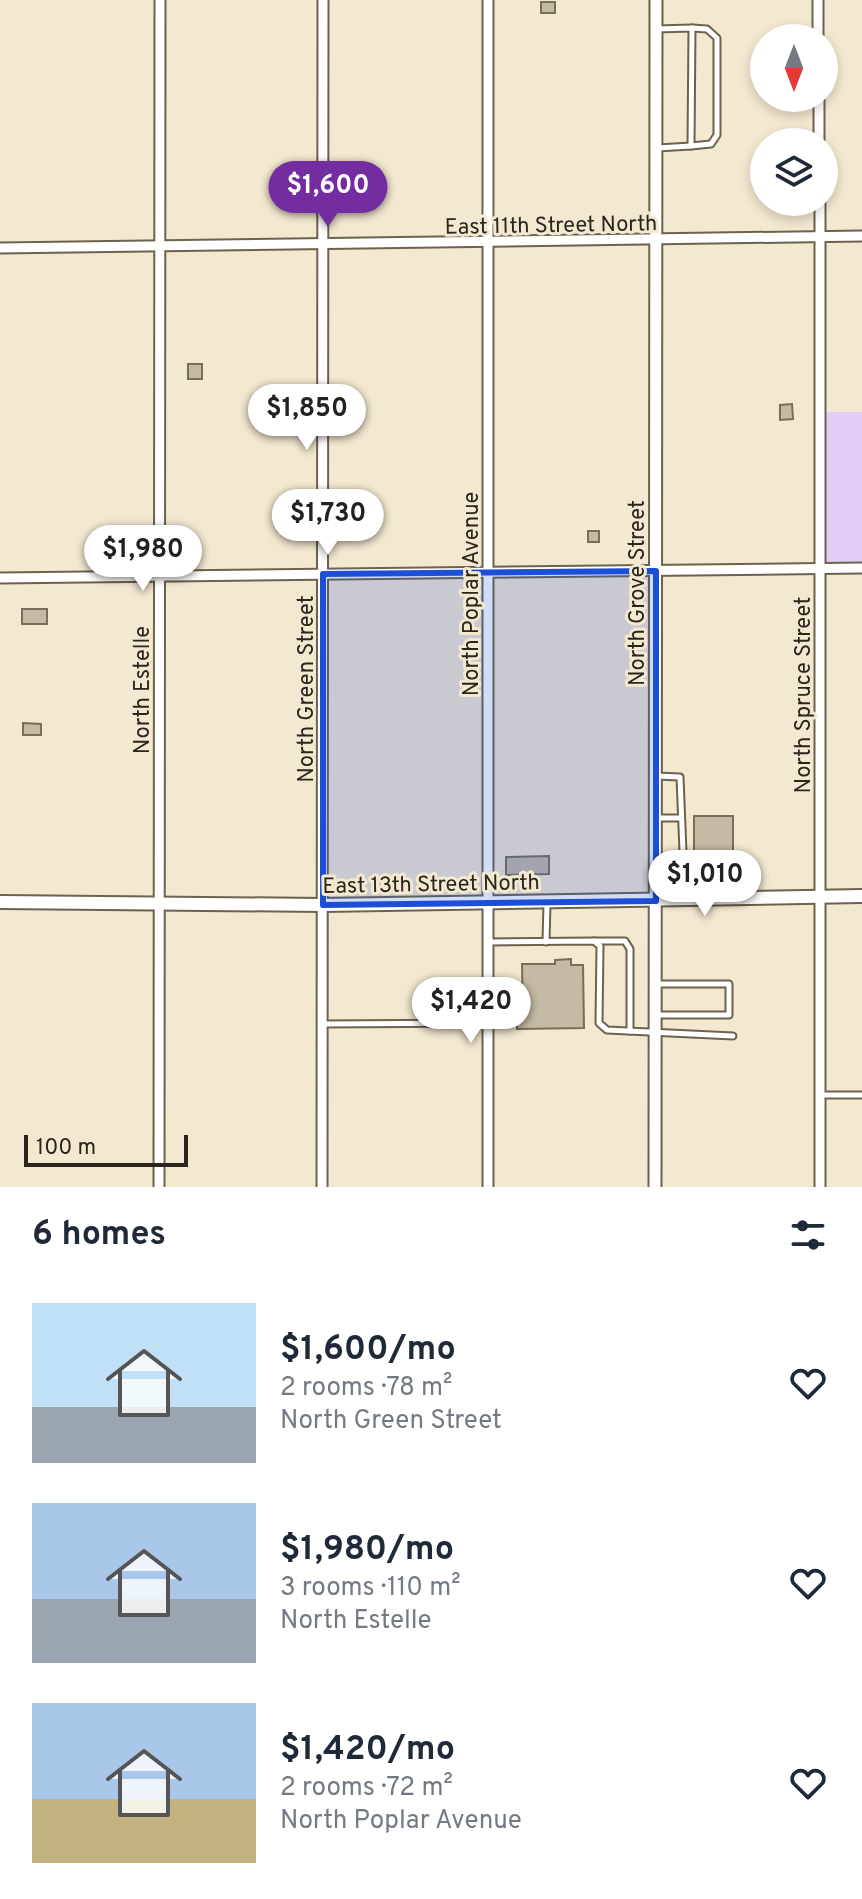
<!DOCTYPE html>
<html lang="en">
<head>
<meta charset="utf-8">
<style>
	body { margin:0; font-family:Overpass,sans-serif; background:#f2f2f3; color:#1f2937; height:100vh; display:flex; flex-direction:column; font-size:30px; white-space:nowrap }
	* { box-sizing:border-box; margin:0 }
	p { font-size:26px; color:#747a83 }
	.icon { flex:none; width:44px; height:44px; fill:none; stroke:currentColor; stroke-width:2; stroke-linecap:round; stroke-linejoin:round }
	.map { position:relative; height:1187px; overflow:hidden }
	.sheet { display:flex; flex-direction:column; background:#fff; flex:1 }
	.sheet>* { flex:none }
	.needle { width:52px; rotate:180deg }
	.tools { position:absolute; left:750px; top:24px; display:grid; gap:16px }
	.tools a { display:grid; place-items:center; width:88px; height:88px; border-radius:50%; background:#fff; box-shadow:0 4px 12px #0003; font-size:40px }
	.scale { position:absolute; left:24px; bottom:20px; width:164px; box-sizing:border-box; padding-left:8px; border:4px solid #2a261d; border-top:0; font-size:22px; line-height:28px; white-space:nowrap; color:#2a261d; -webkit-text-stroke:6px #f3e8d0; paint-order:stroke }
	.price { position:absolute; translate:-50% -68px; padding:0 18px; border-radius:28px; background:#fff; color:#222; font-size:26px; line-height:52px; filter:drop-shadow(0 2px 4px #0008) }
	.price::after { content:''; position:absolute; left:50%; top:48px; width:24px; height:18px; margin-left:-12px; background:inherit; clip-path:polygon(0 0,100% 0,50% 100%) }
	.price.current { background:#742da1; color:#fff }
	ul { padding:0; list-style:none }
	li { display:flex; align-items:center; gap:24px; height:200px; padding:0 32px }
	li span { display:grid; place-items:center; flex:none; width:224px; height:160px; border-radius:0px; color:#555 }
	li>.icon { margin-inline-start:auto }
	span .icon { width:96px; height:96px; fill:#fffc; stroke-width:1 }
	li b { font-size:34px }
	h2 { display:flex; justify-content:space-between; align-items:center; height:96px; padding:0 32px; font-size:34px }
	.map>svg:first-child { display:block }
	.green { fill:#e3cdf7 }
	.building { fill:#c5baa3; stroke:#786e59; stroke-width:2 }
	.lines { fill:none; stroke-linecap:round; stroke-linejoin:round }
	.service-casing { stroke:#6c624d; stroke-width:9 }
	.minor-casing { stroke:#6c624d; stroke-width:13 }
	.tertiary-casing { stroke:#6c624d; stroke-width:15 }
	.secondary-casing { stroke:#6c624d; stroke-width:16 }
	.service { stroke:#fff; stroke-width:5 }
	.minor { stroke:#fff; stroke-width:9 }
	.tertiary { stroke:#fff; stroke-width:11 }
	.secondary { stroke:#fff; stroke-width:12 }
	.marked { fill:#1d4ed8; fill-opacity:0.2; stroke:#1d4ed8; stroke-width:6; stroke-linejoin:round }
	.labels { text-anchor:middle; stroke-width:6; stroke-linejoin:round; paint-order:stroke }
	.street-label { font-size:22px; fill:#2a261d; stroke:#f3e8d0 }
</style>
</head>
<body>
<div class="map">
<svg width="862" height="1187" viewBox="0 0 862 1187">
	<rect width="100%" height="100%" fill="#f3e8d0"/>
	<!-- green -->
	<path class="green" d="M820,412H862V568L819,569Z"/>
	<!-- building -->
	<g class="building">
		<rect x="541" y="2" width="14" height="11"/>
		<rect x="188" y="364" width="14" height="15"/>
		<path d="M792,404L793,419L780,420V405Z"/>
		<rect x="588" y="531" width="11" height="11"/>
		<rect x="22" y="609" width="25" height="15"/>
		<path d="M23,723L41,724V735H23Z"/>
		<rect x="694" y="816" width="39" height="65"/>
		<path d="M549,856V874L506,875V857Z"/>
		<path d="M571,959V965H583L584,1028L517,1029V1015H523L522,964H555V960Z"/>
	</g>
	<g class="lines">
		<!-- service casing -->
		<g class="service-casing">
			<g id="service">
				<path d="M656,29L692,28L691,146L657,148"/>
				<path d="M691,146L711,144L717,135V38L707,29L692,28"/>
				<path d="M656,776L680,777L684,877"/>
				<path d="M657,818H681"/>
				<path d="M594,941H625L630,949V1031"/>
				<path d="M489,942L594,941L600,946L599,1023L607,1030L733,1036"/>
				<path d="M546,942L547,903"/>
				<path d="M656,984H729V1015H657"/>
				<path d="M322,1024L487,1023"/>
				<path d="M821,1095H862"/>
			</g>
		</g>
		<!-- minor casing -->
		<g class="minor-casing">
			<g id="minor">
				<path d="M818,0V38"/>
				<path d="M819,98V142"/>
				<path d="M820,202V1187"/>
				<path d="M0,248L862,236"/>
				<path d="M0,578L862,568"/>
				<path d="M159,1187L160,0"/>
				<path d="M322,1187L323,0"/>
				<path d="M488,1187V0"/>
			</g>
		</g>
		<!-- tertiary casing -->
		<g class="tertiary-casing">
			<path id="tertiary" d="M655,1187L656,0"/>
		</g>
		<!-- secondary casing -->
		<g class="secondary-casing">
			<path id="secondary" d="M0,902L323,905L862,896"/>
		</g>
		<!-- service -->
		<use href="#service" class="service"/>
		<!-- minor -->
		<use href="#minor" class="minor"/>
		<!-- tertiary -->
		<use href="#tertiary" class="tertiary"/>
		<!-- secondary -->
		<use href="#secondary" class="secondary"/>
	</g>
	<!-- marked area -->
	<path class="marked" d="M656,571V901L323,905V574Z"/>
	<g class="labels">
		<!-- street labels -->
		<g class="street-label">
			<text transform="translate(551 224) rotate(-1)" y="8">East 11th Street North</text>
			<text transform="translate(636 593) rotate(-90)" y="8">North Grove Street</text>
			<text transform="translate(470 594) rotate(-90)" y="8">North Poplar Avenue</text>
			<text transform="translate(305 689) rotate(-90)" y="8">North Green Street</text>
			<text transform="translate(141 690) rotate(-90)" y="8">North Estelle</text>
			<text transform="translate(802 695) rotate(-90)" y="8">North Spruce Street</text>
			<text transform="translate(431 883) rotate(-1)" y="8">East 13th Street North</text>
		</g>
	</g>
</svg>
<div class="tools">
<a><svg class="needle" viewBox="-14 -14 28 28"><path d="M0-13l5 13h-10z" fill="#e53935"/><path d="M0 13l5-13h-10z" fill="#747a83"/></svg></a>
<a><svg class="icon" aria-label="layers" viewBox="0 0 24 24"><path d="M12 4l9 5-9 5-9-5zM3 14l9 5 9-5"/></svg></a>
</div>
<div class="scale">100 m</div>
<b class="price current" style="left:328px;top:229px">$1,600</b>
<b class="price" style="left:307px;top:452px">$1,850</b>
<b class="price" style="left:328px;top:557px">$1,730</b>
<b class="price" style="left:143px;top:593px">$1,980</b>
<b class="price" style="left:705px;top:918px">$1,010</b>
<b class="price" style="left:471px;top:1045px">$1,420</b>
</div>
<section class="sheet">
<h2>6 homes<svg class="icon" aria-label="filters" viewBox="0 0 24 24"><path d="M4 7h16M4 17h16"/><circle cx="9" cy="7" r="2"/><circle cx="15" cy="17" r="2"/></svg></h2>
<ul>
<li><span style="background:linear-gradient(#bfe0f5 65%,#9aa5b1 0)"><svg class="icon" aria-label="home" viewBox="0 0 24 24"><path d="M3 11l9-7 9 7M6 9v11h12V9"/></svg></span><div><b>$1,600/mo</b><p>2 rooms · 78 m²</p><p>North Green Street</p></div><svg class="icon" aria-label="heart" viewBox="0 0 24 24"><path d="M12 20l-8-8c-3-5 5-10 8-4 3-6 11-1 8 4z"/></svg></li>
<li><span style="background:linear-gradient(#a9c7e8 60%,#9aa5b1 0)"><svg class="icon" aria-label="home" viewBox="0 0 24 24"><path d="M3 11l9-7 9 7M6 9v11h12V9"/></svg></span><div><b>$1,980/mo</b><p>3 rooms · 110 m²</p><p>North Estelle</p></div><svg class="icon" aria-label="heart" viewBox="0 0 24 24"><path d="M12 20l-8-8c-3-5 5-10 8-4 3-6 11-1 8 4z"/></svg></li>
<li><span style="background:linear-gradient(#a9c7e8 60%,#c2b280 0)"><svg class="icon" aria-label="home" viewBox="0 0 24 24"><path d="M3 11l9-7 9 7M6 9v11h12V9"/></svg></span><div><b>$1,420/mo</b><p>2 rooms · 72 m²</p><p>North Poplar Avenue</p></div><svg class="icon" aria-label="heart" viewBox="0 0 24 24"><path d="M12 20l-8-8c-3-5 5-10 8-4 3-6 11-1 8 4z"/></svg></li>
</ul>
</section>
</body>
</html>
